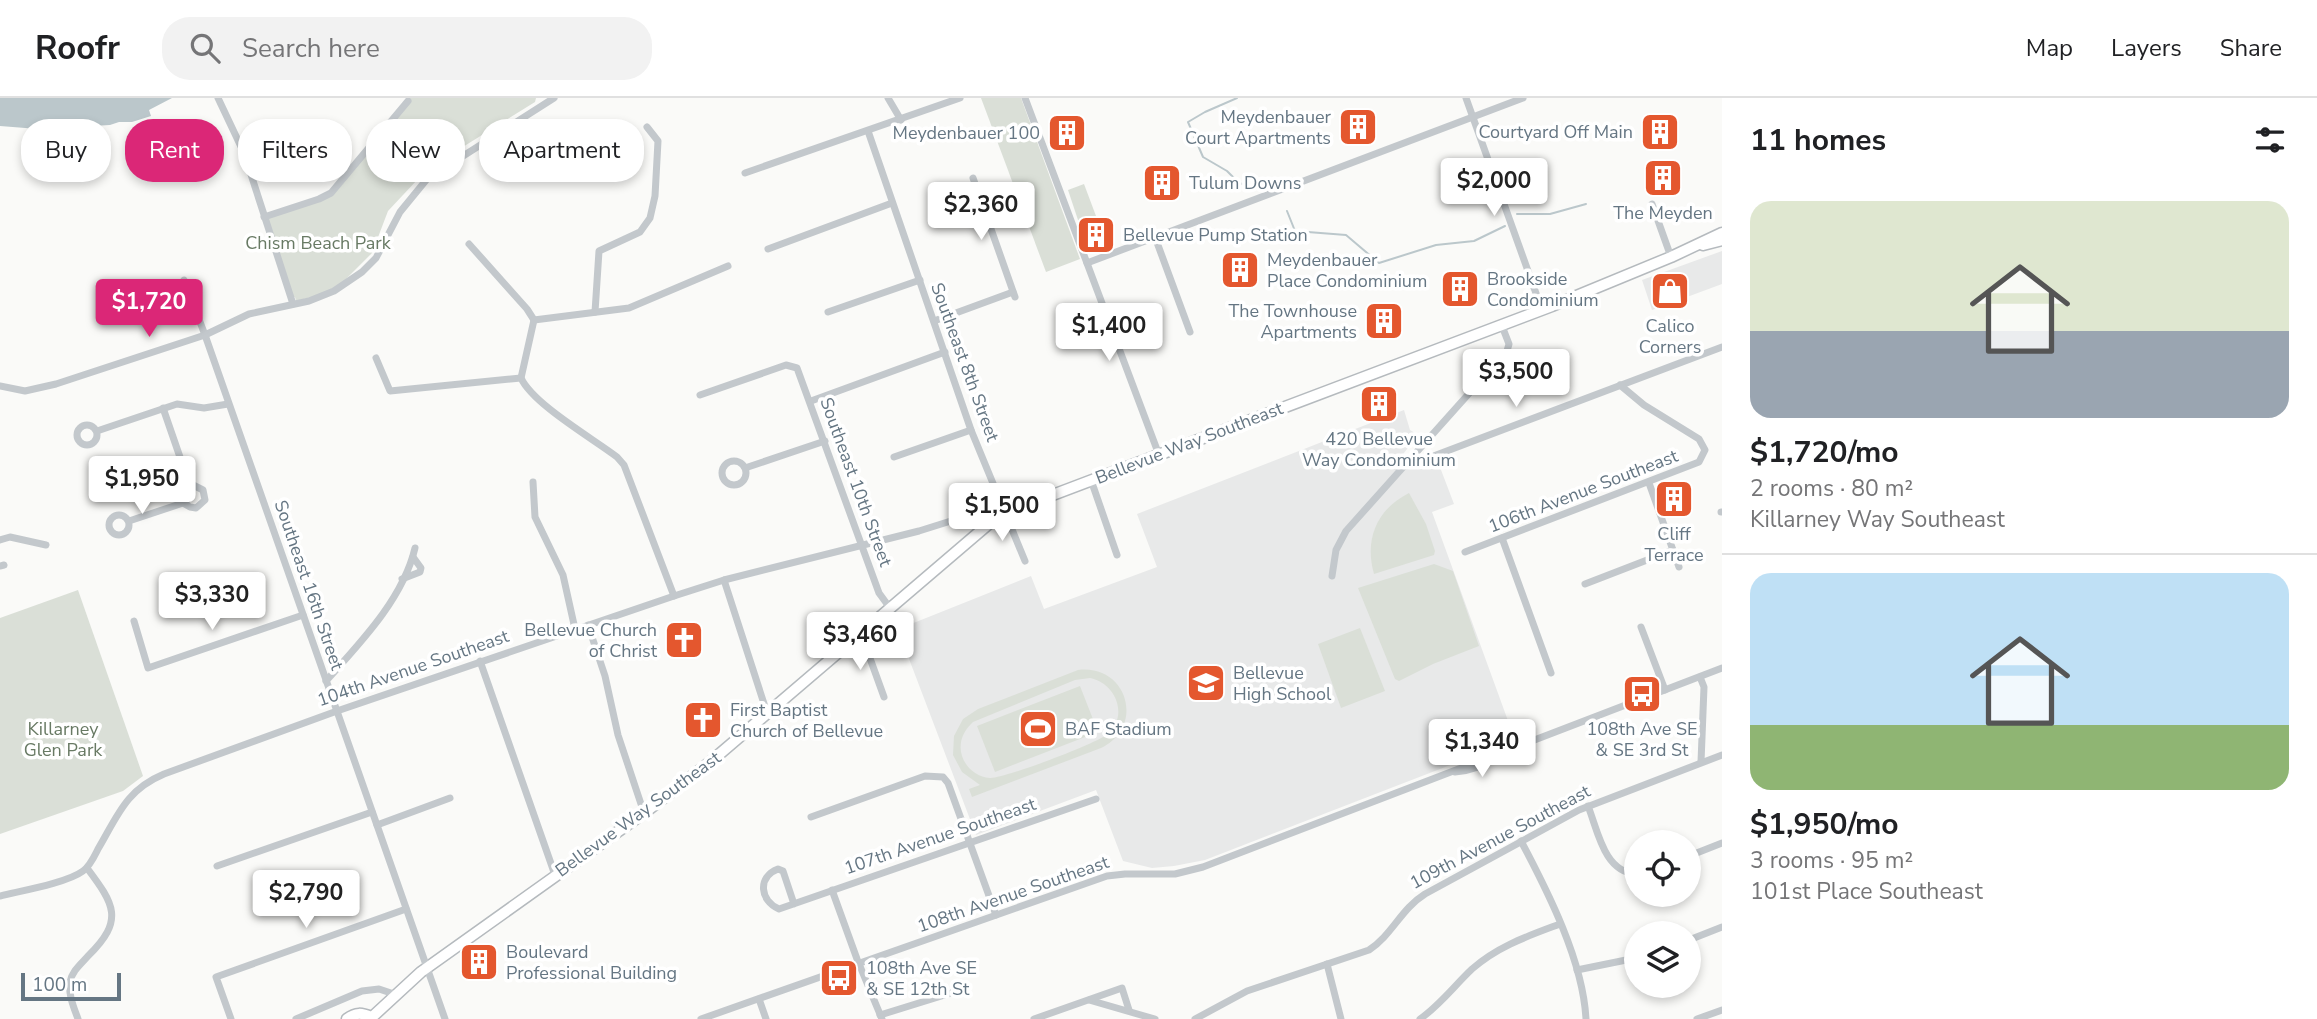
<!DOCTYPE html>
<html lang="en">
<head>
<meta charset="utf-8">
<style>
	body { margin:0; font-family:"Nunito Sans",sans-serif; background:#f2f2f2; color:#202124; height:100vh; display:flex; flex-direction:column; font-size:26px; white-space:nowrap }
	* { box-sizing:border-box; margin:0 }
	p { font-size:23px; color:#757577 }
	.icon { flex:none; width:38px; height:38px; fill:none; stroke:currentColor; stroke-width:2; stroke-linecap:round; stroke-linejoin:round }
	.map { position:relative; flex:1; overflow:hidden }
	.details { display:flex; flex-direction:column; background:#fff; width:595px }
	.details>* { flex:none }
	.hud { position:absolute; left:21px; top:21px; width:665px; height:63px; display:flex; gap:14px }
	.controls { position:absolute; left:1624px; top:732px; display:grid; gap:14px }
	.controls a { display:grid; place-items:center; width:77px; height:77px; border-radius:50%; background:#fff; box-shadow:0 4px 10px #0003; font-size:35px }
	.scale { position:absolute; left:21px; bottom:18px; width:100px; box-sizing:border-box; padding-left:7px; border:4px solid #657683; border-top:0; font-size:19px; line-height:24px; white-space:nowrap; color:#657683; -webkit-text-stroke:5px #fff; paint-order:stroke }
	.price { position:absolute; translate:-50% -60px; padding:0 16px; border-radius:7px; background:#fff; color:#222; font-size:23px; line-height:46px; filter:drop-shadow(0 2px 4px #0008) }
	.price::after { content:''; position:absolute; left:50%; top:42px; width:21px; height:16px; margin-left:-10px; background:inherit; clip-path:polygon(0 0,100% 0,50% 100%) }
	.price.active { background:#db2777; color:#fff }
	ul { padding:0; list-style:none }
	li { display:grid; align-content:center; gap:14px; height:371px; padding:0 28px }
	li+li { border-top:2px solid #e0e0e0 }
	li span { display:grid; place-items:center; height:217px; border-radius:21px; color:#555 }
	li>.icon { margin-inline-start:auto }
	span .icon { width:126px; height:126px; fill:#fffc; stroke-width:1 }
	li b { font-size:30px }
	h2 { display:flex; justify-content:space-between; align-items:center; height:84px; padding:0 28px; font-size:30px }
	.pill { padding:0 24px; border-radius:28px; background:#fff; box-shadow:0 4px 10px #0003; font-size:24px; line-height:63px }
	.pill.active { background:#db2777; color:#fff }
	header { display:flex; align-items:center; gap:42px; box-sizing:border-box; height:98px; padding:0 35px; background:#fff; border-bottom:2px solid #e0e0e0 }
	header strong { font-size:33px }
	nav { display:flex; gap:38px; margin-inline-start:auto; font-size:24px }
	.search { width:490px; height:63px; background:#f2f2f2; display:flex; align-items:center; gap:18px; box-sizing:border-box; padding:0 24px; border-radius:28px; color:#757577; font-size:26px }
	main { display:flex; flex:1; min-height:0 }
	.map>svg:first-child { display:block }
	.built { fill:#e8e9e9 }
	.green { fill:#dadfd7; fill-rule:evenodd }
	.water { fill:#bbc7cb }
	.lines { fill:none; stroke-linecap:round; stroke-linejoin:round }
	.stream { stroke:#bbc7cb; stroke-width:2 }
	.major-casing { stroke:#b5babe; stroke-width:13 }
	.minor { stroke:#c3c8cc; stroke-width:7 }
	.major { stroke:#fff; stroke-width:10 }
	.labels { text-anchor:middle; stroke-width:7; stroke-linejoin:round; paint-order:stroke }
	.poi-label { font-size:18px; fill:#657683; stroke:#fff; text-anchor:start }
	.park-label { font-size:18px; fill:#687a64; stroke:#fff }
	.street-label { font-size:18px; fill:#657683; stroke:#fff }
</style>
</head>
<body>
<header>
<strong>Roofr</strong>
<div class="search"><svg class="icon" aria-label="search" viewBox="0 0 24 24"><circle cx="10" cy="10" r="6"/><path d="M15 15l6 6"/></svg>Search here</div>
<nav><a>Map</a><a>Layers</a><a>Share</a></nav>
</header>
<main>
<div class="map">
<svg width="1722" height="921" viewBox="0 0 1722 921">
	<rect width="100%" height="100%" fill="#fafaf8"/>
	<!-- built -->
	<g class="built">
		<path d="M1722,153V186L1652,212L1642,182Z"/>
		<path d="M1404,312L1410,332L1418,337L1400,360L1410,371L1438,364L1454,406L1432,414L1515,642L1205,762L1174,768L1152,770L1123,763L1096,692L976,737L895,524L906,528L1031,478L1044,511L1157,469L1137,416Z"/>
	</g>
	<!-- green -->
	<g class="green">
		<path d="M410,0H536L535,4L466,47L418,81L388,113L372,155L334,193L296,203L295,199L292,200L264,119L325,99Z"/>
		<path d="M981,0H1021L1080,161L1046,174Z"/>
		<path d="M1084,86L1096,118L1079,125L1068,92Z"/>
		<path d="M1409,395L1426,426L1435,453L1434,457L1374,476C1364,441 1377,411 1409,395Z"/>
		<path d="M1434,466L1453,473L1479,548L1433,566L1399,583L1395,581L1358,490Z"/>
		<path d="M78,492L143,678L123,693L0,736V520Z"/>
		<path d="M1360,530L1385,593L1341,610L1318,546Z"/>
		<path d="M1078,572C1127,566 1146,628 1101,650L972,699L969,691L980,687L962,674L953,657L954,638L963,621L978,611ZM1090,580C1116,585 1130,619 1106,637C1095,646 1003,681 990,680C977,679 966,670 962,658C958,645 963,633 973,624L1075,582Z"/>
		<path d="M1080,588L1098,634L995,674L977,628Z"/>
	</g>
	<!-- water -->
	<path class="water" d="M0,0H172L149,12L151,18L132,24H119L110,27L38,31L0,28Z"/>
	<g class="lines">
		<!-- stream -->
		<g class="stream">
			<path d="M1237,0L1205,14L1188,24L1203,59L1227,73L1239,85L1255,90L1274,86"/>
			<path d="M1287,113L1295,133L1346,137L1379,165L1436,147L1474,143L1505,128"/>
			<path d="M1517,116H1550L1586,106"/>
		</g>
		<!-- major casing -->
		<g class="major-casing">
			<g id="major">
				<path d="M1703,147L1722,142"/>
				<path d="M347,921C356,914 362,915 371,919"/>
				<path d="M370,921L421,874L644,715L709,665L991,424L1005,415L1552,208L1671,159L1722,135"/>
			</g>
		</g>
		<!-- minor -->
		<g class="minor">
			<path d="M218,0L244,55L293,206"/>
			<path d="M888,0L901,22"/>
			<path d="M1025,0L1159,357"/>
			<path d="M1466,0L1542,212"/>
			<path d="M868,33L971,332L1025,463"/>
			<path d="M745,75L960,0"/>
			<path d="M973,80L1015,199"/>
			<path d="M1652,106L1671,159"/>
			<path d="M264,119L319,101L331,95L408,3"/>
			<path d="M1155,139L1190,234"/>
			<path d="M469,146L527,211L534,222"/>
			<path d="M768,151L892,105"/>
			<path d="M1087,165L1523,0"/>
			<path d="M184,182L205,237L445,921"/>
			<path d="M595,214L599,153L640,134L650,120L655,98L658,43L647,29"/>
			<path d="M828,214L920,182"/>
			<path d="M534,222L629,210L728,168"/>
			<path d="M934,223L1013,194"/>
			<path d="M376,260L390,293L521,280C533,306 592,340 617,359L624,367L674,498"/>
			<path d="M521,280L534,222"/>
			<path d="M0,288L25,293L56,286L205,237L249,216L309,203L334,193L362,174L376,160L400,114L427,81L554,0"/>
			<path d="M700,297L786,267L797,270L879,495L890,510"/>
			<path d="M811,303L945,254"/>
			<circle cx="87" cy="337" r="10"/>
			<path d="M97,333L177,306L204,310L228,306"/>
			<path d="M1413,358L1421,361L1431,359L1722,249"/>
			<path d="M894,359L971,332"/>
			<circle cx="734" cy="375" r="12"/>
			<path d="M745,370L825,343"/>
			<path d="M1091,382L1117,457"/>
			<path d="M533,384L535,419L563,477L575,531"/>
			<path d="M1649,385L1679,469"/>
			<path d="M183,405L190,409L196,410L205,402L203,392L189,385"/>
			<path d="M1721,414H1722"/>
			<circle cx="119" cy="427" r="10"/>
			<path d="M129,423L183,405L187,402L191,391L163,310"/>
			<path d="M1502,440L1551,575"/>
			<path d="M0,442L10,439L46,447"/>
			<path d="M1465,454L1699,364L1705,352L1699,341L1644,307L1620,287"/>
			<path d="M0,468L4,467"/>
			<path d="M1332,478L1336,452L1346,433L1507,253L1509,246L1502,228"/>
			<path d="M402,481L420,474L421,470L413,459"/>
			<path d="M724,482L767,615"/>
			<path d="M1585,486L1673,452"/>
			<path d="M134,523L148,570L303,517"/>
			<path d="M588,527L605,578L618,637L644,715"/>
			<path d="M1641,529L1665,592"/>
			<path d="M856,539L867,552L884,599"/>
			<path d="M480,563L555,777"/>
			<path d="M1700,579L1704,589L1701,664"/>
			<path d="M326,583C360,545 403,501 415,450"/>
			<path d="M1455,674C1468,673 1486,668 1495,658"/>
			<path d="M1588,708C1598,733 1604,774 1636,776"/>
			<path d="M811,719L925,678L943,679L948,685L996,817"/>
			<path d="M377,727L450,700"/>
			<path d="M1521,743C1548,794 1583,863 1586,921"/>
			<path d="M1689,758L1722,745"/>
			<path d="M217,768L372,714"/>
			<path d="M832,792L857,861L882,921"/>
			<path d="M0,798C20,793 67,785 83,773C90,768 94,759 98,751C118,717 126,692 164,676L337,613L674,498L724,482L919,433L986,412L1005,415"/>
			<path d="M794,806L783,773L778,771C757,779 760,803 779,811C885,775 990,737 1096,701"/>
			<path d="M1689,842L1722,829"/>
			<path d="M1327,866L1341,921"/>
			<path d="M1577,872L1636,860"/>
			<path d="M759,901L766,921"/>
			<path d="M1089,902L1155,921"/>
			<path d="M880,917L964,891"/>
			<path d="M78,921C74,910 68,896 70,884C72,873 81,866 88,858C125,822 114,806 87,770"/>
			<path d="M231,921L216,879L406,811"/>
			<path d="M296,921L362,893L379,891L394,896"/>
			<path d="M701,921L1107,778L1125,776H1175L1203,769L1722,570"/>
			<path d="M1034,921L1122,890L1129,912"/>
			<path d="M1195,921L1247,893L1369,852C1392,837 1401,811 1425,796L1579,712L1722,657"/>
			<path d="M1420,921C1440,907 1454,888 1472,871C1498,848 1528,838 1560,826"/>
			<path d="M1697,921L1722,912"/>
		</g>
		<!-- major -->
		<use href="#major" class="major"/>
	</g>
	<!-- icons -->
	<defs>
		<g id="building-square" transform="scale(2.0125)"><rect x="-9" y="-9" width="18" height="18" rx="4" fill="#e4572e" stroke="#fff"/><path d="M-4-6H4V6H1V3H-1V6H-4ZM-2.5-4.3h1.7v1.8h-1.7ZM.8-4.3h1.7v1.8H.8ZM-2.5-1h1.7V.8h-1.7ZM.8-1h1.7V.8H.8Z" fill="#fff"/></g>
		<g id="shop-square" transform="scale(2.0125)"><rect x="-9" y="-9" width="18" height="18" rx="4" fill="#e4572e" stroke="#fff"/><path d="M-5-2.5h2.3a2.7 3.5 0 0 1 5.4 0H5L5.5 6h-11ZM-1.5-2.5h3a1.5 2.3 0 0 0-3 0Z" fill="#fff"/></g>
		<g id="church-square" transform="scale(2.0125)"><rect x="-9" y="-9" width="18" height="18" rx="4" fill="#e4572e" stroke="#fff"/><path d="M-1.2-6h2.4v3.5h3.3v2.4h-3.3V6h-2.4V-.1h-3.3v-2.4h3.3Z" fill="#fff"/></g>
		<g id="school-square" transform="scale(2.0125)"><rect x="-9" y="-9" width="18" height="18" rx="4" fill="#e4572e" stroke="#fff"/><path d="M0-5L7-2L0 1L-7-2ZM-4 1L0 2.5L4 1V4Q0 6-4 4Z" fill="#fff"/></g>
		<g id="bus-square" transform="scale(2.0125)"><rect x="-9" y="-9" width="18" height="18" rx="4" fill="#e4572e" stroke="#fff"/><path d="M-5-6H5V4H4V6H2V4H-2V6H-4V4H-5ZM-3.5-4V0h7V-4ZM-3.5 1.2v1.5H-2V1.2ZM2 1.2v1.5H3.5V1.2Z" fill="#fff"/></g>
		<g id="stadium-square" transform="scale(2.0125)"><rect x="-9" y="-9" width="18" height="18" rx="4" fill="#e4572e" stroke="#fff"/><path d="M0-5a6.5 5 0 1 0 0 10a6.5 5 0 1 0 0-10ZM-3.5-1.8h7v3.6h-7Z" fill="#fff"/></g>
	</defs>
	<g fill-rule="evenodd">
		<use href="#building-square" x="1358" y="29"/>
		<use href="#building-square" x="1660" y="34"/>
		<use href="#building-square" x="1067" y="35"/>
		<use href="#building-square" x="1663" y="80"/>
		<use href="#building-square" x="1162" y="85"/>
		<use href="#building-square" x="1096" y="137"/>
		<use href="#building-square" x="1240" y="172"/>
		<use href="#building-square" x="1460" y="191"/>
		<use href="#shop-square" x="1670" y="193"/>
		<use href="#building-square" x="1384" y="223"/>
		<use href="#building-square" x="1379" y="306"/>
		<use href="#building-square" x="1674" y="401"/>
		<use href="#church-square" x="684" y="542"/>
		<use href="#school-square" x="1206" y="585"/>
		<use href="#bus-square" x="1642" y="596"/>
		<use href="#church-square" x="703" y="622"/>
		<use href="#stadium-square" x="1038" y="631"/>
		<use href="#building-square" x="479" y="864"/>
		<use href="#bus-square" x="839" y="880"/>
	</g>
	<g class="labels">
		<!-- poi labels -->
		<g class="poi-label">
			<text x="1331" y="25" text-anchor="end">Meydenbauer<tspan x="1331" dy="21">Court Apartments</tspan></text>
			<text x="1633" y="40" text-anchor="end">Courtyard Off Main</text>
			<text x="1040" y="41" text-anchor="end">Meydenbauer 100</text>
			<text x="1189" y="91">Tulum Downs</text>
			<text x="1663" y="121" text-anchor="middle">The Meyden</text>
			<text x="1123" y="143">Bellevue Pump Station</text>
			<text x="1267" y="168">Meydenbauer<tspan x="1267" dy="21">Place Condominium</tspan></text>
			<text x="1487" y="187">Brookside<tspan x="1487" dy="21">Condominium</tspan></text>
			<text x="1357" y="219" text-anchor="end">The Townhouse<tspan x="1357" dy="21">Apartments</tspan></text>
			<text x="1670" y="234" text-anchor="middle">Calico<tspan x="1670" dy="21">Corners</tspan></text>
			<text x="1379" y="347" text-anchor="middle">420 Bellevue<tspan x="1379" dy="21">Way Condominium</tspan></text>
			<text x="1674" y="442" text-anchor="middle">Cliff<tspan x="1674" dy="21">Terrace</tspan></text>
			<text x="657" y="538" text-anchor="end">Bellevue Church<tspan x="657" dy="21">of Christ</tspan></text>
			<text x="1233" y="581">Bellevue<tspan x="1233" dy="21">High School</tspan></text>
			<text x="730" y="618">First Baptist<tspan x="730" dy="21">Church of Bellevue</tspan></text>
			<text x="1065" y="637">BAF Stadium</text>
			<text x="1642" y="637" text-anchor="middle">108th Ave SE<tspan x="1642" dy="21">&amp; SE 3rd St</tspan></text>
			<text x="506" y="860">Boulevard<tspan x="506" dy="21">Professional Building</tspan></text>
			<text x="866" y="876">108th Ave SE<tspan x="866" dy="21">&amp; SE 12th St</tspan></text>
		</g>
		<!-- park labels -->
		<g class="park-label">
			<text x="318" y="151">Chism Beach Park</text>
			<text x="63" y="637">Killarney<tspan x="63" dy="21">Glen Park</tspan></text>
		</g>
		<!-- street labels -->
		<g class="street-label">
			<text transform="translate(965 264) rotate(70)" y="6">Southeast 8th Street</text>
			<text transform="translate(1189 345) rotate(-21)" y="6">Bellevue Way Southeast</text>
			<text transform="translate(856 384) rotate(70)" y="6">Southeast 10th Street</text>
			<text transform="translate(1583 393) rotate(-21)" y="6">106th Avenue Southeast</text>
			<text transform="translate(309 487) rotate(71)" y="6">Southeast 16th Street</text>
			<text transform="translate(413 570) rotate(-19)" y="6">104th Avenue Southeast</text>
			<text transform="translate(638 716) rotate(-36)" y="6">Bellevue Way Southeast</text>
			<text transform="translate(940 738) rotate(-19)" y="6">107th Avenue Southeast</text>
			<text transform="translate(1500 739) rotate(-28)" y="6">109th Avenue Southeast</text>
			<text transform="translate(1013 796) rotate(-19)" y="6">108th Avenue Southeast</text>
		</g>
	</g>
</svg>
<div class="controls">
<a><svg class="icon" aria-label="locate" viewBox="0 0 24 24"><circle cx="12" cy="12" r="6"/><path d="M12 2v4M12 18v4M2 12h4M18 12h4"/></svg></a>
<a><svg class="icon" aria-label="layers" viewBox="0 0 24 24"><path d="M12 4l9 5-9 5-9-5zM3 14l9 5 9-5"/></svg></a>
</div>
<div class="scale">100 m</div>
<b class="price" style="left:1494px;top:120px">$2,000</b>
<b class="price" style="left:981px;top:144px">$2,360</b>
<b class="price active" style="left:149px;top:241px">$1,720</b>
<b class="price" style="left:1109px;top:265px">$1,400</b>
<b class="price" style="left:1516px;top:311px">$3,500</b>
<b class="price" style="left:142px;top:418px">$1,950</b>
<b class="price" style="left:1002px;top:445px">$1,500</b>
<b class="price" style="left:212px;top:534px">$3,330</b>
<b class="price" style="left:860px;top:574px">$3,460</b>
<b class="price" style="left:1482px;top:681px">$1,340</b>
<b class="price" style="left:306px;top:832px">$2,790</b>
<div class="hud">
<a class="pill">Buy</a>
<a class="pill active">Rent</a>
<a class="pill">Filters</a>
<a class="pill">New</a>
<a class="pill">Apartment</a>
</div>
</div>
<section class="details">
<h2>11 homes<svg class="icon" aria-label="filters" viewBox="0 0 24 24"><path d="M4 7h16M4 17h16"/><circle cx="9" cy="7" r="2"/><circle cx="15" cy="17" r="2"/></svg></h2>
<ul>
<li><span style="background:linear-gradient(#dfe7d0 60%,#9aa5b1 0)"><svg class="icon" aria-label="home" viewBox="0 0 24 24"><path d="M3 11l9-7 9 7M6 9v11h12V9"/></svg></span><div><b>$1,720/mo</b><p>2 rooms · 80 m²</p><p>Killarney Way Southeast</p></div></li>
<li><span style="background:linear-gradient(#bfe0f5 70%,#8fb573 0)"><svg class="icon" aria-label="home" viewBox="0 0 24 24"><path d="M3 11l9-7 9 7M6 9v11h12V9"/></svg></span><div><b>$1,950/mo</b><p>3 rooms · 95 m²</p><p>101st Place Southeast</p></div></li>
</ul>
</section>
</main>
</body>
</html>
